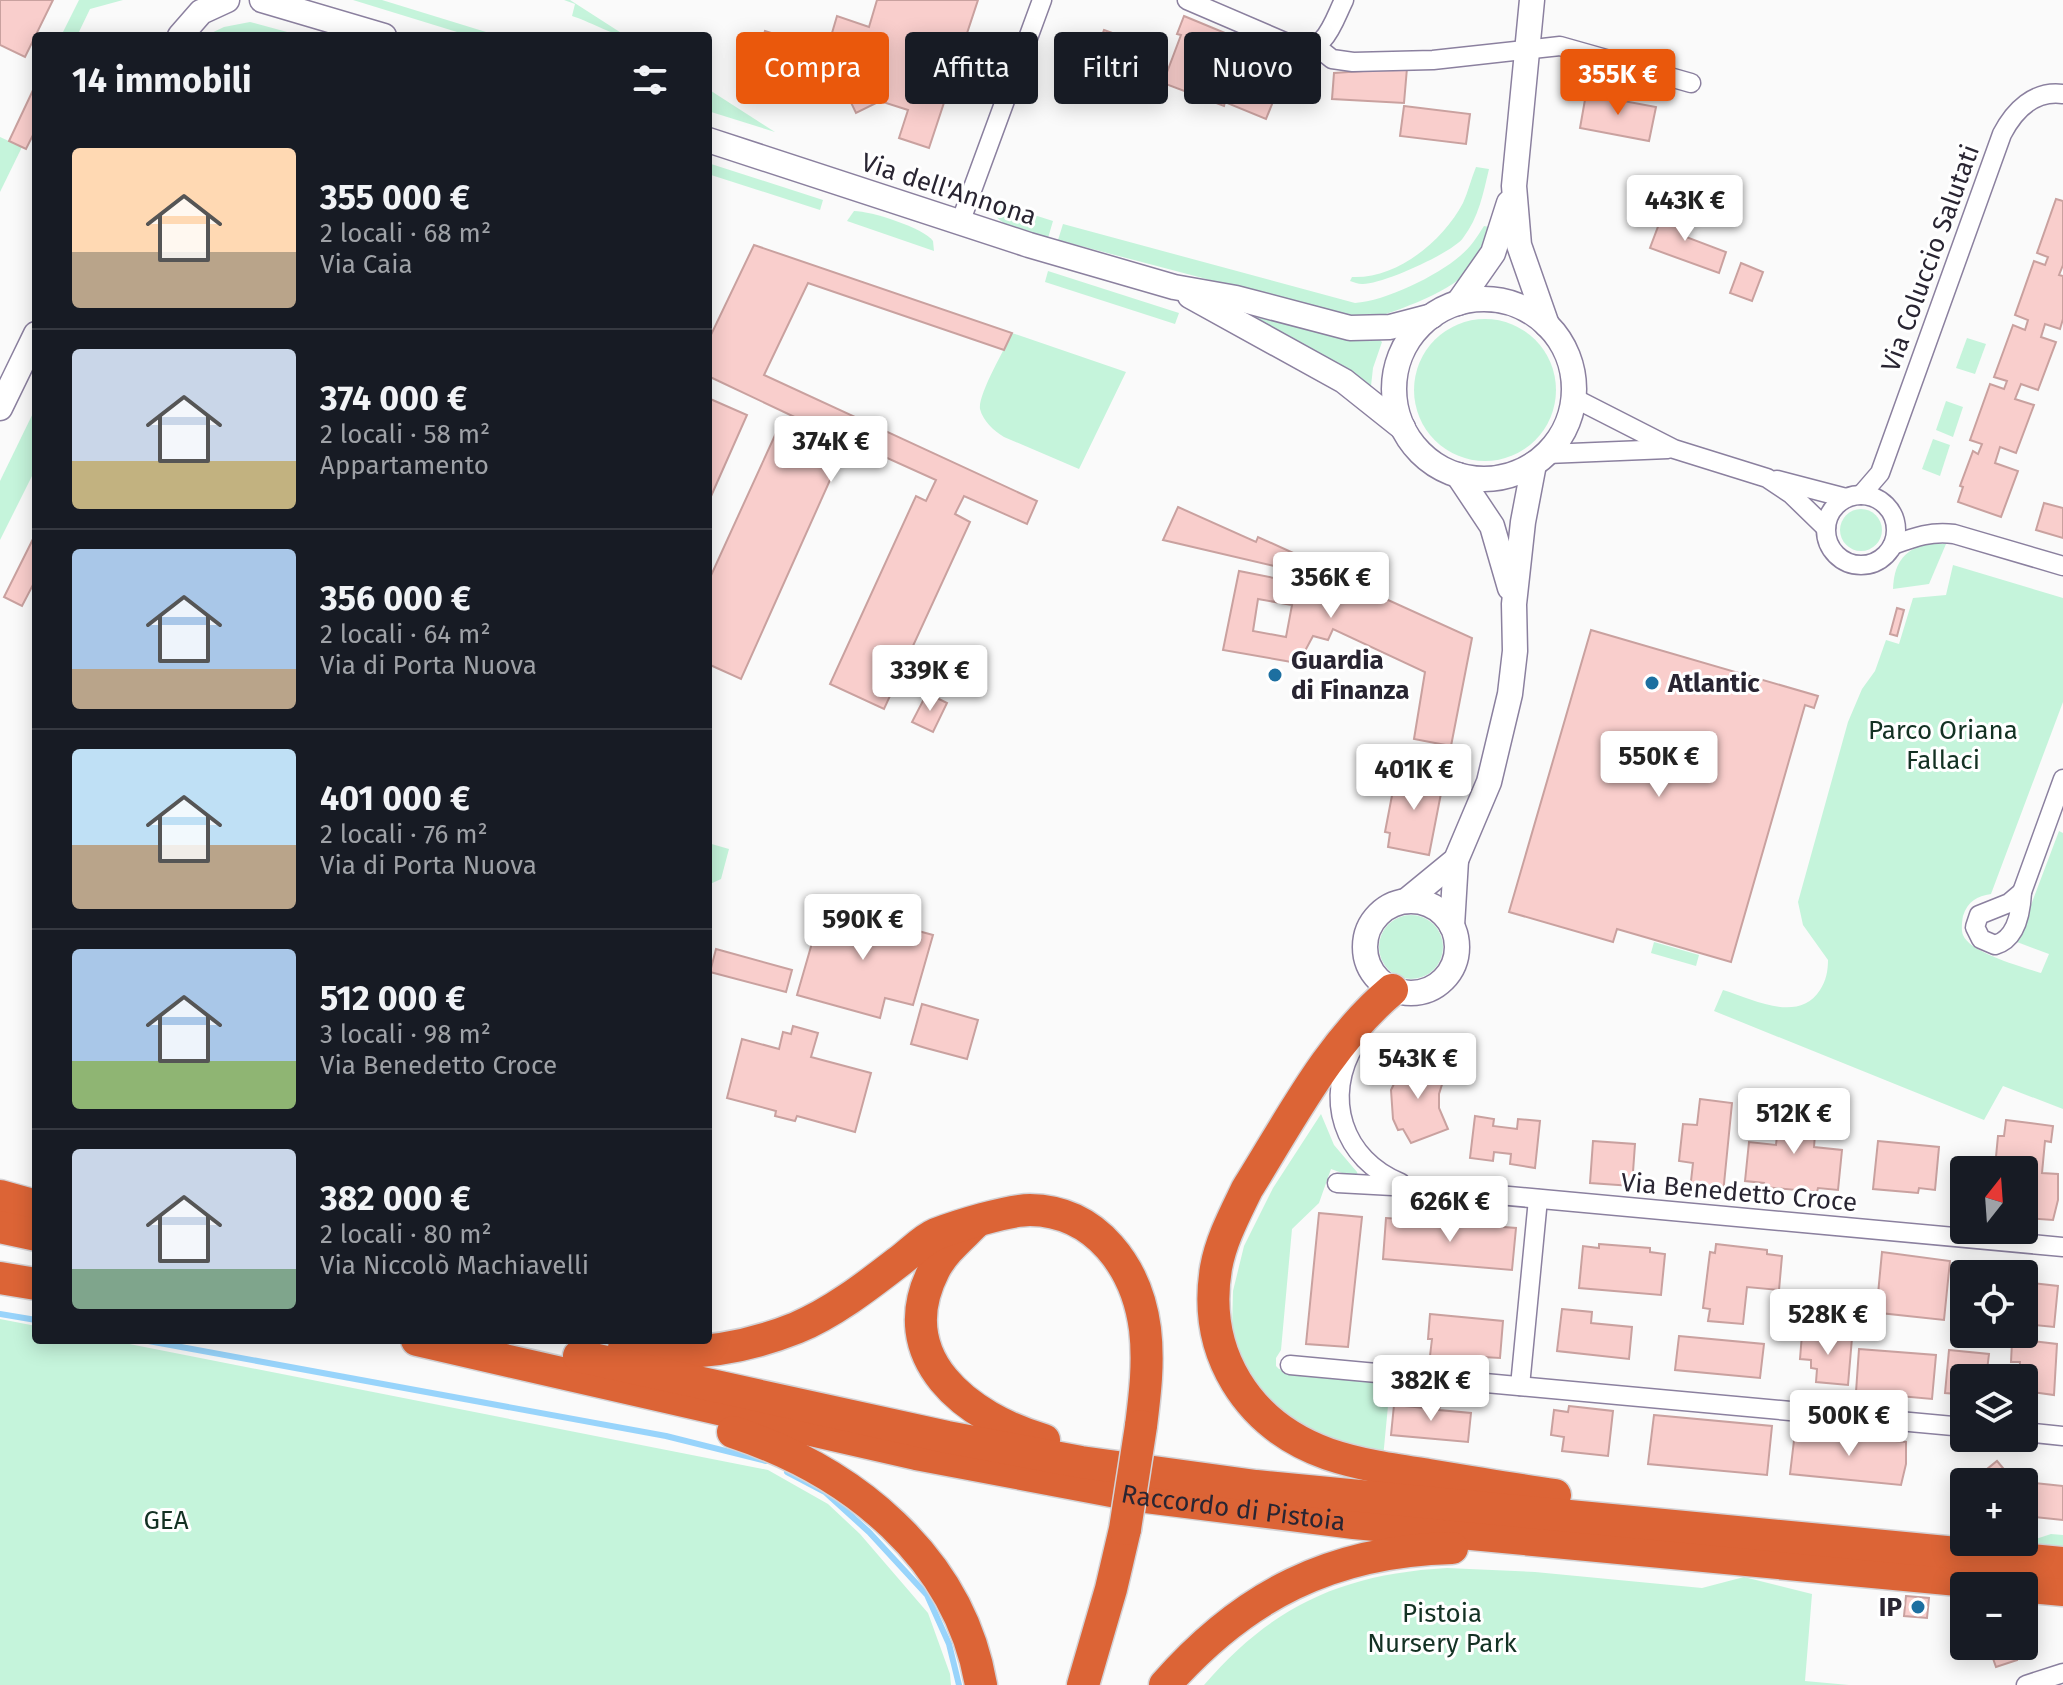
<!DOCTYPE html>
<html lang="it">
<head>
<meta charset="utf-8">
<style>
	body { margin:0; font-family:"Fira Sans",sans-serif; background:#242831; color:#f1f3f6; height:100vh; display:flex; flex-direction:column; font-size:30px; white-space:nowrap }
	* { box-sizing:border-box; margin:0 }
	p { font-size:26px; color:#9ea1a6 }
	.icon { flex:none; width:44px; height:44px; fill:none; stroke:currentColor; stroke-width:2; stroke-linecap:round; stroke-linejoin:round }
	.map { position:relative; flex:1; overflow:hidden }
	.details { position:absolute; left:32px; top:32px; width:680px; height:1312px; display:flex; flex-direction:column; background:#171b24; border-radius:8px; box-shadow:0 4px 20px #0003 }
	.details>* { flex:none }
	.banner { position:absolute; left:736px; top:32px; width:760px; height:72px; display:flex; gap:16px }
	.needle { width:52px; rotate:17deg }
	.fabs { position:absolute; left:1950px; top:1156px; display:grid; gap:16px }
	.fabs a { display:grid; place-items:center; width:88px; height:88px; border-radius:8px; background:#171b24; box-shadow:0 4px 20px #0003; font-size:40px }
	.price { position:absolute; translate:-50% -68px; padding:0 18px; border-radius:8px; background:#fff; color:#222; font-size:26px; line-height:52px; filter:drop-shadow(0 2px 4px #0008) }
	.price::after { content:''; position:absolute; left:50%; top:48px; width:24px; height:18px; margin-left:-12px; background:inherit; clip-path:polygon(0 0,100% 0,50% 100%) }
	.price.current { background:#ea580c; color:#fff }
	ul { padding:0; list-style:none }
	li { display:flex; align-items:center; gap:24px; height:200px; padding:0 40px }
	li+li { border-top:2px solid #363941 }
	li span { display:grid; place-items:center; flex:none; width:224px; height:160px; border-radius:8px; color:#555 }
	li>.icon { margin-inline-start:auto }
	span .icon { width:96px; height:96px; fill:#fffc; stroke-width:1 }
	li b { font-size:34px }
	h2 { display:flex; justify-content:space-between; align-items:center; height:96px; padding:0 40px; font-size:34px }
	.chip { padding:0 28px; border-radius:8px; background:#171b24; box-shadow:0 4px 20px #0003; font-size:28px; line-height:72px }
	.chip.current { background:#ea580c; color:#fff }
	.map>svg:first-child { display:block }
	.green { fill:#c5f4db }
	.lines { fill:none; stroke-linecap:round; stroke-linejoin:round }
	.stream { stroke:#98d4fb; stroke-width:6 }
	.building { fill:#f9cecc; stroke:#c9a19f; stroke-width:2; fill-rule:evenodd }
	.street-casing { stroke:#8b809f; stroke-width:21 }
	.secondary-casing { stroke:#8b809f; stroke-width:27 }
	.highway-casing { stroke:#d4d3d6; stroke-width:35 }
	.street { stroke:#fff; stroke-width:18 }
	.secondary { stroke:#fff; stroke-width:24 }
	.highway { stroke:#dc6436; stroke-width:32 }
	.highway-bridge-casing { stroke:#d4d3d6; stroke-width:35; stroke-linecap:butt }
	.highway-bridge { stroke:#dc6436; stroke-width:32 }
	.poi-dot { fill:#1d6fa0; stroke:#fff; stroke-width:3 }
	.labels { text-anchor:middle; stroke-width:6; stroke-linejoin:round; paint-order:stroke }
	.street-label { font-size:26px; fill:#292532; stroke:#fff }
	.poi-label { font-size:26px; font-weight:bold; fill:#292532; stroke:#fff; text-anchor:start }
	.park-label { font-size:26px; fill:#133123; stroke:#fff }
</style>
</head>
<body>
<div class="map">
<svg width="2063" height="1685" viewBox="0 0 2063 1685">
	<rect width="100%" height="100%" fill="#fafafa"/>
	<!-- green -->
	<g class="green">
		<path d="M79,0H123L90,9L77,36H61Z"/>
		<path d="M353,0H382L499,36H470Z"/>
		<path d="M564,0H570L626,36C615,36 586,20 572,16L575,4Z"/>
		<path d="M250,22L302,36H205L224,27Z"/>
		<path d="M708,89L775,132L708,111Z"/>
		<path d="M0,137L22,147L0,192Z"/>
		<path d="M708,163L823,200L820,210L708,174Z"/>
		<path d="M1476,167L1489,169C1483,194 1479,217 1463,238C1452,253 1381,285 1362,284C1358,284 1354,282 1350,281L1352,277C1397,279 1443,241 1463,203C1468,192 1471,179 1476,167Z"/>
		<path d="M987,200L1053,221L1048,238C1024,230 994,228 987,200Z"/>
		<path d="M854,211C871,211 924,228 933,241L934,251L847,221Z"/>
		<path d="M1063,224L1355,303C1385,301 1437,276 1460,256C1470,248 1477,237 1484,226L1489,227C1485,243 1477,260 1466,273C1450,292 1387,316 1362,320L1058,240Z"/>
		<path d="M1048,271L1179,313L1175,324L1045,282Z"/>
		<path d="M1230,306L1377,337L1382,342L1373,368L1371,386L1366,388Z"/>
		<circle cx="1485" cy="390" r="71"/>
		<path d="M1012,333L1126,372L1079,469L1004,437C994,431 983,421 980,409C978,394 1005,349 1012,333Z"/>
		<path d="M1967,338L1986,344L1975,374L1956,368Z"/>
		<path d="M1946,401L1963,407L1953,437L1936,430Z"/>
		<path d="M36,407V468L0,540V481Z"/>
		<path d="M1933,439L1950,445L1940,476L1922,469Z"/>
		<circle cx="1861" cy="530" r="21"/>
		<path d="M1926,544H1946L1929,584L1893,589C1894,565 1902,551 1926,544Z"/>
		<path d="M1953,565L2063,598V702L1991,894C1977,896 1968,901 1963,916C1962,921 1961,930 1963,935C1970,953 2023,967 2041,973L2049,954L2017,942L2059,831L2063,833V1109L2003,1086L1984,1120L1714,1011L1723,990C1753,999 1798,1024 1820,990C1826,981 1828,971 1828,960L1803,925L1798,902L1848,722L1862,689L1875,671L1886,640L1899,644L1913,598L1946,595Z"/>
		<path d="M708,843L729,849L721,879L708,885Z"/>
		<circle cx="1411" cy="947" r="32"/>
		<path d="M1654,942L1699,955L1696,966L1651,953Z"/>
		<path d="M1321,1114L1334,1145L1357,1172L1358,1176L1356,1178L1331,1169L1319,1203L1292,1229L1281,1350L1276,1358V1366L1279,1369L1390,1385L1383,1458L1304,1434L1242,1371L1232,1329L1233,1291L1244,1246L1273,1188Z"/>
		<path d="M0,1319L36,1326V1340H109L768,1470L828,1504L860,1534L928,1613L950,1674L951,1685H0Z"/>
		<path d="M2051,1534L2063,1535V1551L2014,1546Z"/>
		<path d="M1447,1568L1535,1572L1702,1588L1744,1577L1812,1594L1805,1681L1849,1685H1204C1272,1606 1342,1574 1447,1568Z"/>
	</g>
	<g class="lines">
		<!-- stream -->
		<g class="stream">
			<path d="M0,1314L36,1320"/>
			<path d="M143,1340L666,1436L766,1461"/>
			<path d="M787,1472L825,1492L869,1532L927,1595L949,1644L959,1685"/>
		</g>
	</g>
	<!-- building -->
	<g class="building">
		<path d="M0,0H53L25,57L0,45Z"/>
		<path d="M877,0H978L929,148L899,138L908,110L880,101L856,113L846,92L755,62L765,31L841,55L847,37L832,33L837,16L869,27Z"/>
		<path d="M1184,16L1230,35L1221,56L1218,55L1214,64L1240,75L1245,65L1240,63L1248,43L1294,61L1282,88L1279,87L1266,119L1225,102L1224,106L1163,83L1181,35L1177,34Z"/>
		<path d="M1104,30L1132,40L1119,78L1090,68Z"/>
		<path d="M1407,68L1404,103L1332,99L1334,73Z"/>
		<path d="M34,88L36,129L26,149L9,141Z"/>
		<path d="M1586,94L1656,107L1649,141L1580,128Z"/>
		<path d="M1404,106L1470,114L1466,144L1400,136Z"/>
		<path d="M2056,199L2063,201V265L2059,275L2063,276V319L2060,329L2045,324L2041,337L2056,342L2038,390L2021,384L2015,399L2034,405L2016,453L2000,447L1995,463L2018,471L2001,517L1958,502L1963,487L1960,486L1973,451L1978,454L1982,444L1970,440L1990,384L2004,389L2007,381L1994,377L2013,325L2025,330L2028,320L2015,315L2034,261L2045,265L2048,257L2037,253Z"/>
		<path d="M1665,208L1693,218L1686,237L1726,252L1719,273L1650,248Z"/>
		<path d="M754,245L1012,333L1004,350L808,283L764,375L1037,501L1027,524L964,496L955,514L970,522L884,709L830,684L916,496L926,501L936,480L832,433L822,453L839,460L741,679L708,664V582L776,433L791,439L801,420L708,376V341Z"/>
		<path d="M1741,263L1763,272L1752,301L1730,293Z"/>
		<path d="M708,398L747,415L708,503Z"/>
		<path d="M2044,503L2063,508V538L2036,530Z"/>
		<path d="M1178,507L1256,542L1258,537L1346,577L1344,580L1472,638L1451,746L1414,739L1425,672L1333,629L1328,640L1313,636L1306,649L1303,664L1223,650L1239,571L1299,583L1300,577L1274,566L1163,540ZM1258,599L1292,605L1286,637L1253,631Z"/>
		<path d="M36,533V579L22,606L4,597Z"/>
		<path d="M1897,608L1904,610L1897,636L1890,634Z"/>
		<path d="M1591,630L1818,696L1814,708L1805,705L1731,962L1617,929L1613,942L1509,912Z"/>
		<path d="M927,693L947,703L933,732L912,722Z"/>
		<path d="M1402,770L1444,778L1429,855L1388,847L1390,833L1385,832L1394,785L1399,786Z"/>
		<path d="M823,905L933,935L913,1005L885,998L880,1018L797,995Z"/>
		<path d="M716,949L792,970L786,992L710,972Z"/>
		<path d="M922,1004L978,1020L967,1059L911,1044Z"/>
		<path d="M793,1026L818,1033L811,1057L871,1073L855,1132L797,1116L795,1121L775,1116L776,1111L727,1098L742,1039L779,1049L783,1032L791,1034Z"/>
		<path d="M1406,1059L1446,1072L1439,1094V1108L1448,1129L1411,1143L1403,1129L1398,1130L1393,1119L1391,1090Z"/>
		<path d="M1700,1099L1732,1103L1723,1194L1690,1190L1693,1163L1679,1161L1683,1124L1697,1125Z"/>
		<path d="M1780,1106L1817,1110L1814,1147L1842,1150L1838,1190L1818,1188L1817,1192L1764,1187V1183L1745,1181L1749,1142L1776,1145Z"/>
		<path d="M1475,1116L1494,1119L1493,1126L1517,1129L1518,1119L1540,1121L1535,1168L1510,1164L1511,1154L1494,1152L1493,1161L1470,1158Z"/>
		<path d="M2006,1120L2053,1126L2051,1142L2045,1141L2042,1173L2058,1174V1200L2053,1220L2024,1218V1170H1988L1989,1166L1995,1167L1998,1136H2004Z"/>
		<path d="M1593,1141L1635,1144L1632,1186L1590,1183Z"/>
		<path d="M1878,1141L1939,1147L1935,1190L1919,1188L1918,1193L1873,1189Z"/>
		<path d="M1319,1213L1362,1217L1348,1347L1306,1344Z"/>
		<path d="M1386,1218L1516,1228L1512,1270L1383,1259Z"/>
		<path d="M1599,1244L1650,1248V1252L1665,1254L1661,1295L1579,1288L1583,1246L1599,1248Z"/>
		<path d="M1716,1244L1767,1250V1254L1782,1256L1779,1290L1747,1287L1743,1324L1708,1321L1710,1309L1703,1308L1710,1252L1715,1253Z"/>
		<path d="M1882,1252L1950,1261L1944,1320L1871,1312L1873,1294H1878Z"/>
		<path d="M1959,1280H1964V1297H1957Z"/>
		<path d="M2024,1282L2058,1286L2054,1327L2024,1324Z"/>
		<path d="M1562,1309L1592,1312L1591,1323L1632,1327L1629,1359L1557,1351Z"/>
		<path d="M1430,1314L1503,1321L1500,1358L1483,1357L1482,1361L1430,1356L1432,1339H1428Z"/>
		<path d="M1802,1334L1852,1338L1848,1385L1816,1382L1817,1369L1811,1368V1360L1800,1359Z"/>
		<path d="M1679,1336L1764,1344L1760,1378L1675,1370Z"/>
		<path d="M2023,1340L2057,1344L2054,1395L2024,1391V1378H2019L2020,1362H2011L2012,1342L2022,1343Z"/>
		<path d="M1859,1349L1936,1355L1932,1399L1856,1392Z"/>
		<path d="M1949,1350L1989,1354L1986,1378H1964V1394L1960,1399L1957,1394L1945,1393Z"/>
		<path d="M1394,1405L1424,1408V1405L1440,1406L1439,1410L1471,1413L1468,1442L1391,1435Z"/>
		<path d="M1569,1406L1613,1411L1608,1456L1562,1451L1564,1437L1551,1435L1554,1410L1568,1412Z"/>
		<path d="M1654,1415L1772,1426L1767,1475L1648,1464Z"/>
		<path d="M1795,1432L1906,1442V1464L1901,1485L1790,1474Z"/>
		<path d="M1997,1461L2014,1481L1971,1482Z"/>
		<path d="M2014,1481L2063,1486V1520L2024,1516V1482Z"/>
		<path d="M1906,1596L1929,1598L1927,1618L1904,1616Z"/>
		<path d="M2004,1646H2014L2017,1660L1996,1667L1990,1650Z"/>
	</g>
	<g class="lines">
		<!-- street casing -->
		<g class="street-casing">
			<g id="street">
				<path d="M1187,0L1294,46C1325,56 1333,22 1344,0"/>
				<path d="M1317,47L1332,59L1353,62L1433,60L1560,46L1691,83"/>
				<path d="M960,223L1042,0"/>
				<path d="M1574,398L1674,449L1767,478L1791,494L1826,528"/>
				<path d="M1547,454L1668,449"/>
				<path d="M1777,480L1846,498"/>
				<circle cx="1861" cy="530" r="35"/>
				<path d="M1861,495L1880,473L2002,134C2014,111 2034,90 2063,94"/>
				<path d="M1893,545C1915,537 1931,531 1954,534L2063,566"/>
				<path d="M2022,892C2021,912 2017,939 1995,945L1981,939L1975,927L1979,915L2009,903Z"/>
				<path d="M2022,892L2063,779"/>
				<path d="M1356,1043C1322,1097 1343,1160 1401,1183"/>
				<path d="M1337,1183L1411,1187L2063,1247"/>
				<path d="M1290,1365L1964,1427"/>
				<path d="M1520,1386L1538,1199"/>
				<path d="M2024,1432L2063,1436"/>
				<path d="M2026,1685L2063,1673"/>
			</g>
		</g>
		<!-- secondary casing -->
		<g class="secondary-casing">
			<g id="secondary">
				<path d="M262,0L384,36"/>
				<path d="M1532,0L1514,186L1519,245L1547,325"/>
				<path d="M180,36L201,12L227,0"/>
				<path d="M708,140L1029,245L1174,287L1236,298L1350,328L1390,327L1432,316"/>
				<path d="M1190,296L1344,381L1403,428"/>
				<circle cx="1484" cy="389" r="90"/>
				<path d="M1458,303L1493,253L1509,203"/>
				<path d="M0,408L36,334"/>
				<path d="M1458,475L1492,526L1510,588"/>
				<circle cx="1411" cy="947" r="46"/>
				<path d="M1406,901L1456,860L1489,782L1510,694L1515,651L1514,604L1523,522L1534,464"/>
				<path d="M1452,926L1456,860"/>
			</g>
		</g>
		<!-- highway casing -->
		<g class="highway-casing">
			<g id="highway">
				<path d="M1392,990C1329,1043 1291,1119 1247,1189C1235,1214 1221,1240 1216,1268C1202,1353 1247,1425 1328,1454C1360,1465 1395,1470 1429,1475C1471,1482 1513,1489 1555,1495"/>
				<path d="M0,1196L36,1206"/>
				<path d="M974,1224C960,1238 943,1252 934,1270C889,1358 968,1418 1044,1440"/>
				<path d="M0,1227L36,1235"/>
				<path d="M0,1278L36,1284"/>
				<path id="s1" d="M417,1340L916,1454L1138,1496L1354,1523L2063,1590"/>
				<path d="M624,1348C682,1358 741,1350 796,1328C832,1313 866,1287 897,1263C910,1254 922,1240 936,1234C957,1226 1008,1210 1030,1210C1097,1211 1137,1268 1145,1329C1149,1362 1145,1394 1141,1426"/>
				<path d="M579,1356L947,1437L1081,1462L1256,1486L2063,1563"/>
				<path d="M733,1432C851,1471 959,1556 981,1685"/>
				<path d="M1083,1685L1111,1589L1125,1529"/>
				<path d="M1165,1685C1244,1595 1332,1551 1452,1548"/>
			</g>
		</g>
		<!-- street -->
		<use href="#street" class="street"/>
		<!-- secondary -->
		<use href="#secondary" class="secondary"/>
		<!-- highway -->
		<use href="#highway" class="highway"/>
		<!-- highway-bridge casing -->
		<g class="highway-bridge-casing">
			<path id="highway-bridge" d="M1125,1529L1141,1426"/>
		</g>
		<!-- highway-bridge -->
		<use href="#highway-bridge" class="highway-bridge"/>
	</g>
	<!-- markers -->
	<g class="poi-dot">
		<circle cx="1275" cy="675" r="8"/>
		<circle cx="1652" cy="683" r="8"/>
		<circle cx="1918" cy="1607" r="8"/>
	</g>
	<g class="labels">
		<!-- street labels -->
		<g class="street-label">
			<text transform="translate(949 189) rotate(18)" y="9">Via dell'Annona</text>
			<text transform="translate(1930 258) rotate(-70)" y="9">Via Coluccio Salutati</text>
			<text transform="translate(1739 1192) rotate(5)" y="9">Via Benedetto Croce</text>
			<text dy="9" stroke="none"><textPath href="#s1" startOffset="834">Raccordo di Pistoia</textPath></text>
		</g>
		<!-- poi labels -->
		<g class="poi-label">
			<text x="1291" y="669">Guardia<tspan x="1291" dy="30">di Finanza</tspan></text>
			<text x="1668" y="692">Atlantic</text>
			<text x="1902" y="1616" text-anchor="end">IP</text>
		</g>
		<!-- park labels -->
		<g class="park-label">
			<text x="1943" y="739">Parco Oriana<tspan x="1943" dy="30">Fallaci</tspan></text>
			<text x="166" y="1529">GEA</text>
			<text x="1442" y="1622">Pistoia<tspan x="1442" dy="30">Nursery Park</tspan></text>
		</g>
	</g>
</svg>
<div class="fabs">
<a><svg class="needle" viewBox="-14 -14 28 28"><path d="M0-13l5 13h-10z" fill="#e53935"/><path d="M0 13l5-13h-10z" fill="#9ea1a6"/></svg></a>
<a><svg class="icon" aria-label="locate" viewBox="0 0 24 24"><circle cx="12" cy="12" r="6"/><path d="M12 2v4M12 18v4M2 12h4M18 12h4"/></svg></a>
<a><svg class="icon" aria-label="layers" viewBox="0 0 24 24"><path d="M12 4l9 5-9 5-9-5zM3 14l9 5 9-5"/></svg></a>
<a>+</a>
<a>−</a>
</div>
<b class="price current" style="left:1618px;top:117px">355K €</b>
<b class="price" style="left:1685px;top:243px">443K €</b>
<b class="price" style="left:831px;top:484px">374K €</b>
<b class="price" style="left:1331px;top:620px">356K €</b>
<b class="price" style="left:930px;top:713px">339K €</b>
<b class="price" style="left:1659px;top:799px">550K €</b>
<b class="price" style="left:1414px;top:812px">401K €</b>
<b class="price" style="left:863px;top:962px">590K €</b>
<b class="price" style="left:1418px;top:1101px">543K €</b>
<b class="price" style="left:1794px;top:1156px">512K €</b>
<b class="price" style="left:1450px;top:1244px">626K €</b>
<b class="price" style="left:1828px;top:1357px">528K €</b>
<b class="price" style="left:1431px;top:1423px">382K €</b>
<b class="price" style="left:1849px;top:1458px">500K €</b>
<div class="banner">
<a class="chip current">Compra</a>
<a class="chip">Affitta</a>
<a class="chip">Filtri</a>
<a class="chip">Nuovo</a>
</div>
<section class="details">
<h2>14 immobili<svg class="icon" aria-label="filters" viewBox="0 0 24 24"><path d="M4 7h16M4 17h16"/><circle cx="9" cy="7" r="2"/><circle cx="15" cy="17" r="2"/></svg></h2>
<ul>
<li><span style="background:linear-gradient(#ffd9b3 65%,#b9a48a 0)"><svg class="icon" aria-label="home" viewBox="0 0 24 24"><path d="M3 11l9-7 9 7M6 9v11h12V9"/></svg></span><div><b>355 000 €</b><p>2 locali · 68 m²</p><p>Via Caia</p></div></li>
<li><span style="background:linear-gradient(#c9d6e8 70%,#c2b280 0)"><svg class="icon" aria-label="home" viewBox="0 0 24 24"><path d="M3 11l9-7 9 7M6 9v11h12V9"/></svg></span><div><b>374 000 €</b><p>2 locali · 58 m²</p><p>Appartamento</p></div></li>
<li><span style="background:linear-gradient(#a9c7e8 75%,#b9a48a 0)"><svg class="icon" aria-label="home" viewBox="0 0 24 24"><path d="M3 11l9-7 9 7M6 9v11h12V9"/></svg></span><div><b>356 000 €</b><p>2 locali · 64 m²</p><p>Via di Porta Nuova</p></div></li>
<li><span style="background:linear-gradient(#bfe0f5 60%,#b9a48a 0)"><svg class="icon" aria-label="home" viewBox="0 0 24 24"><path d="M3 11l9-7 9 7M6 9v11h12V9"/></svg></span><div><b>401 000 €</b><p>2 locali · 76 m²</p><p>Via di Porta Nuova</p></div></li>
<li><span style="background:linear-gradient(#a9c7e8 70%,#8fb573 0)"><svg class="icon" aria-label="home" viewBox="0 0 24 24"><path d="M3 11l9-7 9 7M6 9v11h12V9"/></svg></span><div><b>512 000 €</b><p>3 locali · 98 m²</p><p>Via Benedetto Croce</p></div></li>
<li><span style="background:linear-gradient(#c9d6e8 75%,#7fa58c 0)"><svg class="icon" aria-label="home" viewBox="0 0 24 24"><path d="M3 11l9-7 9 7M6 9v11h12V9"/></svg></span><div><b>382 000 €</b><p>2 locali · 80 m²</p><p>Via Niccolò Machiavelli</p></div></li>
</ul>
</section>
</div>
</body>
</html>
